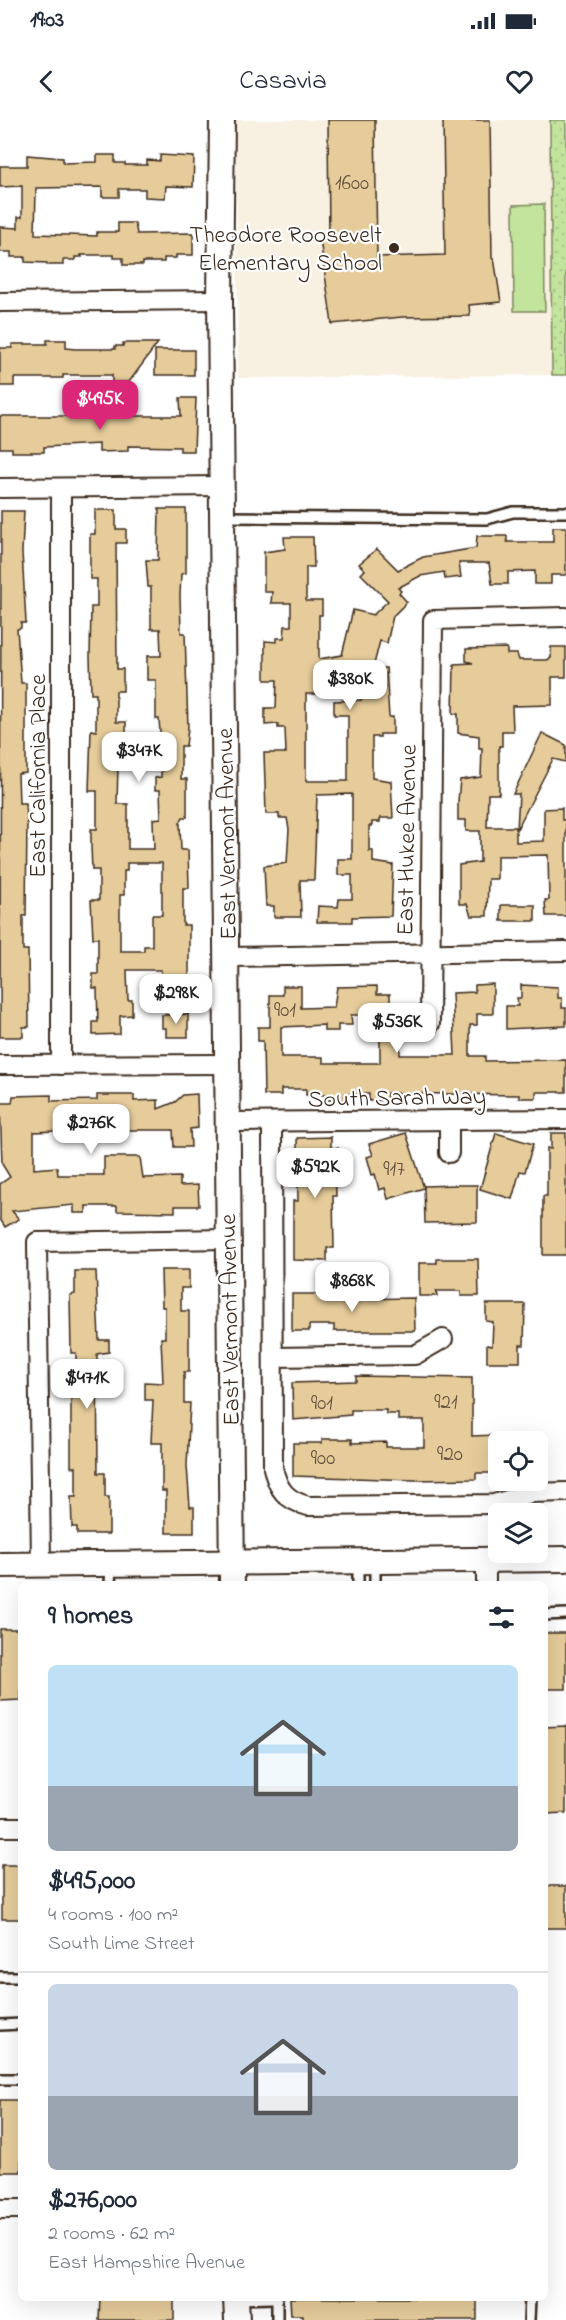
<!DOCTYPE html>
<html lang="en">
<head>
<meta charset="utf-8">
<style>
	body { margin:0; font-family:"Indie Flower",sans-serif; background:#f2f2f3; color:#1f2937; height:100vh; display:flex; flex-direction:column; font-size:22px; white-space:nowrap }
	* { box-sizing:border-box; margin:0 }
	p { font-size:20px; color:#747a83 }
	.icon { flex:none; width:33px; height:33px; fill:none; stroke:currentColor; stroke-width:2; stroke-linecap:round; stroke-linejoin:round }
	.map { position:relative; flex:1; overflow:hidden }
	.panel { position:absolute; left:18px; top:1461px; width:530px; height:720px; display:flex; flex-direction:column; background:#fff; border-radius:9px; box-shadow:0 6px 24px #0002 }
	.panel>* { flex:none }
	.controls { position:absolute; left:488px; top:1311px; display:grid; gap:12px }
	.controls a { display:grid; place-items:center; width:60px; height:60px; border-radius:9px; background:#fff; box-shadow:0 6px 24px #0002; font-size:30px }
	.price { position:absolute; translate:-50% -51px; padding:0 14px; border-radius:12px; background:#fff; color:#222; font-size:20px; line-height:39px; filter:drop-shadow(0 2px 3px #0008) }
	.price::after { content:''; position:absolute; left:50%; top:36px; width:18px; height:14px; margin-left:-9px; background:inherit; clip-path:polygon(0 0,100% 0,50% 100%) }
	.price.selected { background:#db2777; color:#fff }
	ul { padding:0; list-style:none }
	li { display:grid; align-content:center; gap:12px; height:318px; padding:0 30px }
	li+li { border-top:2px solid #e0e1e3 }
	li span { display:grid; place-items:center; height:186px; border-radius:9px; color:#555 }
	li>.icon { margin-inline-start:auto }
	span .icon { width:108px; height:108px; fill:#fffc; stroke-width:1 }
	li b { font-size:26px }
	h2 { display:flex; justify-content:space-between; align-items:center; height:72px; padding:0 30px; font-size:26px }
	.status { display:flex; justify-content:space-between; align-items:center; height:42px; padding:0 30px; background:#fff; direction:ltr }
	.status svg { height:16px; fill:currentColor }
	header { display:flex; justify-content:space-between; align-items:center; height:78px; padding:0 30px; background:#fff; font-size:27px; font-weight:600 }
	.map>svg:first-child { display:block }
	.built { fill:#f8f0e1 }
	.grass { fill:url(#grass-dots); stroke:#7e875e; stroke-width:1.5 }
	.garden { fill:#c2e49d; stroke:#7e875e; stroke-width:1.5 }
	.building { fill:#e6cc9b; stroke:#3b2a1e; stroke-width:1.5; fill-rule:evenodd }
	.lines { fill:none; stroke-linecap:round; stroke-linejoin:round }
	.lane-casing { stroke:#3b2a1e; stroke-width:14 }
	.street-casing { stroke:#3b2a1e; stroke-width:22 }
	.secondary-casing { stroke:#3b2a1e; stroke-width:28 }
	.lane { stroke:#fff; stroke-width:9 }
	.street { stroke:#fff; stroke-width:18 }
	.secondary { stroke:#fff; stroke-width:24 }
	.poi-dot { fill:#3b2a1e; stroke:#fff; stroke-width:2 }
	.labels { text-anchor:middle; stroke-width:4.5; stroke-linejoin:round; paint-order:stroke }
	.number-label { font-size:21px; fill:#66523d }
	.poi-label { font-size:24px; fill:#3b2a1e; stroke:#fff; text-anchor:end }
	.street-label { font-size:24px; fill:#3b2a1e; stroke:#fff }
</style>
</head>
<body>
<div class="status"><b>19:03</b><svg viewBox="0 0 49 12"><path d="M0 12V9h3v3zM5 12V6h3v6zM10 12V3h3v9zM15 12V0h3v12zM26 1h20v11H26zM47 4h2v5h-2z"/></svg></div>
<header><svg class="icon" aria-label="back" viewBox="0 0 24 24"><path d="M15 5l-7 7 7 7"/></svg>Casavia<svg class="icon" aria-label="heart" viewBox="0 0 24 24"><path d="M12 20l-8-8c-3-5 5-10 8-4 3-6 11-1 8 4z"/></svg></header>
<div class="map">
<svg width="566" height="2200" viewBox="0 0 566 2200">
	<defs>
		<pattern id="grass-dots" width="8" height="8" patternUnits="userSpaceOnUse" patternTransform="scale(1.5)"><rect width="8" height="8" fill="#c2e49d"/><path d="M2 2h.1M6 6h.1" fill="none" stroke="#a8c487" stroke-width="1.8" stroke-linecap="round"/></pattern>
	</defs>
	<rect width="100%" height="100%" fill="#fff"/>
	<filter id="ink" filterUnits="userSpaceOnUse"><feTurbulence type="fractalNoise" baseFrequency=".0167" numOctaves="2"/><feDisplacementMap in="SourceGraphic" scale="12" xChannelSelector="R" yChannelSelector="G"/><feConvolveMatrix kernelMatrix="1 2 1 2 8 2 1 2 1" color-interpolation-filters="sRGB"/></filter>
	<g filter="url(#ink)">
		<!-- built -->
		<path class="built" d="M236,0H550L552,255L238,258Z"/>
		<!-- grass -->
		<path class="grass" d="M550,0H566V255H552Z"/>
		<!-- garden -->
		<path class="garden" d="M544,84L545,191H514L513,85Z"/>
		<!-- building -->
		<g class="building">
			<path d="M328,0H375L377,137L445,135L443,0H490L492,138H494L501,182L469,185L470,196L402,197L332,204L320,119H329Z"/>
			<path d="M27,35L63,38V43L97,42V35H115V43H125V45H147V40L160,41V35L194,37L193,67L166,66L165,78L145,77V69H119V77H102V67L36,68L35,114L97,116V112H118V103H135L137,114L193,113V135H176V138H164V142H143V145H123V138H114V135H81L82,137H75V140H63V145H47V143L25,142V137H11V132H0V107L18,108V97H22V66L0,67V46H27Z"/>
			<path d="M47,220H66V228L75,229H115V226H123V223H158L129,262H112V255H63V258H14V266H0V228H12V224H47Z"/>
			<rect x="155" y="230" width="39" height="25"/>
			<path d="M180,278H196L194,331H180V327L128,326V331L99,332V324L44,327V332H12V328H0V296H74V292L109,291V296H181Z"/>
			<path d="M159,389H186V453L181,454L180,475L181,513H185L188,608L186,626H181V659H187V697H183L180,703L181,730H188L189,768H183V805H189V872H162L161,850H127L128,880H132V895L120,896V914L93,915V902H98L97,868H93V854H98V818H93L91,780H99V750H92L91,726V709H97V671H89L91,610L96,611V574H91L90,536L91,487H97V459H90V414H95V390H116V409H126V423H116L117,549H123V571H116V602H126V623H122L121,646L118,645L117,684H128V729H154L153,699L161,698L160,670H155V658L161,657V626L159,599H156V560H147V536H161L160,509H151V467H148L146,440H158ZM127,743H162V795H152V826H144V831H120V775H124V751H127Z"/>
			<path d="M1,391H24L22,432L26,503H21V508L17,509L21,563H26V653L18,654L19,683H26L27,701L26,796H23V830H28L29,907H23V917H0Z"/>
			<path d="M553,407H566V455H551V464H535V451L508,452V464H492L489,443H459L461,457L445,459L444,452L420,456L398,468L401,471L399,473L407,482L393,496L387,523L380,521L373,548H386L389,597H393V614H380V617H372V658L391,661L393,698H380V702H372V706H369V731H373V742L393,745L391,796L352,797V802H317L318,786L338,787L339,779H352V755H338V739H352V674L317,675L314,760H300L301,797H274V786H266L264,746L287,743L289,709L287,698H279V694H266L264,633H286L285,608H278V604L265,605V588H276L277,560H265V521L277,522V518H284L285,506H291V483H271L272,472H264V432L285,429L284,417H313L314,447H306V481H322V495H319V539L342,535L353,490L373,495L388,481L361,454L365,450L359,444L377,429L398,450L423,437L476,428L477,416H507V422H553ZM359,547L361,580L334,581V595H348V661H306V574H317V554Z"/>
			<path d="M551,527H566V557H552V585L512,586L513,611H502V626H499V674H488L487,707H516V722L544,721V689L562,688V700H566V796H546L545,780H549L548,735L497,736V759H488L487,796H471L467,784H459V745L480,742V711H466V700H458V681L460,660L481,657L482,628H479V616L458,613V594H453L454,544L473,543L466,541V529L507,528V534H517L519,540H547L551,538Z"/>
			<path d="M542,613L566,625V642L553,639L517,709L519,674H513Z"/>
			<rect x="501" y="785" width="34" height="16"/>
			<path d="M493,864V894H477V905H470V936H485V941L566,940V972H536V978H519V975L387,973V980L369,981V974H345V980H328V975H306V969H281V975H264L263,921H258V907H270V875H283V866H301V888L334,887L337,867L377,866V874H390V902H377V895H351L352,905H338V911H324V905L281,907V937H323V943H380V909H400V935H455L452,873L475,872V865Z"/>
			<path d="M521,865L558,867V878H562V888H566V906L506,909V886H518L517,878H521Z"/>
			<path d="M188,894V917H166V908H162V895Z"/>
			<path d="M197,974L198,1008L190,1009L191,1027H174L173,1010H115V1019H102L103,1016H87V1001L57,1002V1011L34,1012V1049L57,1047L58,1055H104V1037H140L143,1058L180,1057V1066L198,1065L199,1086H175V1092L117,1091V1086H86V1093H74V1085L12,1091L19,1099L5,1107L0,1099V1064L10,1057L2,1044L0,983H12L13,976L51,975V981L97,980V975H134V981L158,980V989L175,982L183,975Z"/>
			<path d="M406,1013L424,1068L388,1079L385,1068L379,1070L375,1054L372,1055L367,1037L373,1035L369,1024Z"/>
			<path d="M496,1013L533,1024L525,1052L520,1051L512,1079L480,1069Z"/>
			<path d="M551,1013H566V1135H543V1076H547V1028L551,1029Z"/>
			<path d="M331,1017V1028H338L339,1047H335L336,1076H333L334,1128H327V1141L293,1140V1081H298L297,1018Z"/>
			<path d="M457,1065H477V1102L425,1103L424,1066Z"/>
			<path d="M437,1139H478L479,1176H461V1171H436L437,1176H419V1143H437Z"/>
			<path d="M161,1150H189V1168H181V1191H189V1252H184V1283H190L187,1346L190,1387H194V1413H166V1371H162V1323H151L153,1280H145V1262L163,1263L161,1218H165V1187H162Z"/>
			<path d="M75,1151H96L99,1220H109V1232L97,1234L98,1353H105V1377H109V1414H77V1407H72L71,1377H76V1347H71V1265H76V1233H71L70,1175L75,1174Z"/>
			<path d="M292,1174H351V1179L414,1178L415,1211H334V1205H309V1211H292Z"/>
			<path d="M486,1184H525L524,1225H520V1242H487V1225L492,1226L493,1202L486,1201Z"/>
			<path d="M356,1256L472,1258V1316L498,1315V1353H476V1359L415,1360L293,1356V1323H322V1319H352V1323L386,1322V1327H424V1300H398V1294H386V1290H351V1295L293,1300L292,1263L356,1261Z"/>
			<path d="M0,1509H21V1580L0,1581Z"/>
			<rect x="544" y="1513" width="22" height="56"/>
			<path d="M566,1606V1693L544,1694V1607Z"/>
			<rect x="2" y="1745" width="19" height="54"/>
			<rect x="544" y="1766" width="22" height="42"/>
			<rect x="0" y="1980" width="21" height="72"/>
			<path d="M100,2178H174V2200H99Z"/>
			<path d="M290,2178H477V2200H303V2195H291Z"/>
		</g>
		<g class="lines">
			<!-- lane casing -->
			<g class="lane-casing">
				<g id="lane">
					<path d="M223,397L487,399L513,392H566"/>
					<path d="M375,1441V1464"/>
					<path d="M110,1464L111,1446"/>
					<path d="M358,1464V1441"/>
					<path d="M544,1495L566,1494"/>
					<path d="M0,1857H21"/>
					<path d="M0,1905L21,1904"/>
					<path d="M0,1959H21"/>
					<path d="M277,2178V2200"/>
					<path d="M238,2179L272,2178"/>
					<path d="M529,2200L530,2178"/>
				</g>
			</g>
			<!-- street casing -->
			<g class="street-casing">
				<g id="street">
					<path d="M0,182L220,180"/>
					<path d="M0,368L224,366"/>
					<path d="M228,837L566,831"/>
					<path d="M430,904L433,500L566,497"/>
					<path d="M0,945L227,944"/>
					<path d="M61,945V368"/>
					<path d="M449,1000V1033"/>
					<path d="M229,1002L566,999"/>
					<path d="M272,1002L273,1348C278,1370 286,1380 308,1386L494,1384L531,1373L566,1372"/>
					<path d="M273,1237L415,1235L443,1219"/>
					<path d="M486,1439V1464"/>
					<path d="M41,1445L37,1122L228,1119"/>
					<path d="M0,1707H21"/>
					<path d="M0,2089H21"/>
				</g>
			</g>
			<!-- secondary casing -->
			<g class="secondary-casing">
				<g id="secondary">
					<path d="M222,0L220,180L232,1464"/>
					<path d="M0,1445L566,1439"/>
					<path d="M236,2178L237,2200"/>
				</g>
			</g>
			<!-- lane -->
			<use href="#lane" class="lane"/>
			<!-- street -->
			<use href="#street" class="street"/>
			<!-- secondary -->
			<use href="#secondary" class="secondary"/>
		</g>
	</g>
	<!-- markers -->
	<circle class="poi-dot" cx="394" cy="128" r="6"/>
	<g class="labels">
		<!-- number labels -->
		<g class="number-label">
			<text x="352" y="69">1600</text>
			<text x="285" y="896">901</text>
			<text x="394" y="1055">917</text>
			<text x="446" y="1288">921</text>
			<text x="322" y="1289">901</text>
			<text x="450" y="1340">920</text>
			<text x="323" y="1344">900</text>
		</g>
		<!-- poi labels -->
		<g class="poi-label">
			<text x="382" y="122">Theodore Roosevelt<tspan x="382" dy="28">Elementary School</tspan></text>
		</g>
		<!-- street labels -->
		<g class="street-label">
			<text transform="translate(37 656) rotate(-90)" y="8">East California Place</text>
			<text transform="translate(226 714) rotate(-91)" y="8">East Vermont Avenue</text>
			<text transform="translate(406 720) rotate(-89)" y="8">East Hukee Avenue</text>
			<text transform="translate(397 977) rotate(-1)" y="8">South Sarah Way</text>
			<text transform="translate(229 1200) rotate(-91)" y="8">East Vermont Avenue</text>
		</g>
	</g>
</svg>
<div class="controls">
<a><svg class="icon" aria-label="locate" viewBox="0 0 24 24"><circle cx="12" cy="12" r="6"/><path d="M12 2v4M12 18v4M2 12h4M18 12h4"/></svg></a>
<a><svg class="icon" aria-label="layers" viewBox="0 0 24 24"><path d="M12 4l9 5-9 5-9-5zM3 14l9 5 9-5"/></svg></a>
</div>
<b class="price selected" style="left:100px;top:311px">$495K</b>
<b class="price" style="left:350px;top:591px">$380K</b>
<b class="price" style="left:139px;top:663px">$347K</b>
<b class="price" style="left:176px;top:905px">$298K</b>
<b class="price" style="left:397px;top:934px">$536K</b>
<b class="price" style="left:91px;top:1035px">$276K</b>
<b class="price" style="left:315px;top:1079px">$592K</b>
<b class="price" style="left:352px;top:1193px">$868K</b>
<b class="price" style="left:87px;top:1290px">$471K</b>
<section class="panel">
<h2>9 homes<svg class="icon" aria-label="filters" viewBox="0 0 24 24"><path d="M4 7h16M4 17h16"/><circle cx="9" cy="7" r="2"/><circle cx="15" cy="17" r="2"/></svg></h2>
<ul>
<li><span style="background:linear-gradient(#bfe0f5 65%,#9aa5b1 0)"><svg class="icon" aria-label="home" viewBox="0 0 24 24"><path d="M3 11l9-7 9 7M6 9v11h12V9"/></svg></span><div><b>$495,000</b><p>4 rooms · 100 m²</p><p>South Lime Street</p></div></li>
<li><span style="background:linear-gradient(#c9d6e8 60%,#9aa5b1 0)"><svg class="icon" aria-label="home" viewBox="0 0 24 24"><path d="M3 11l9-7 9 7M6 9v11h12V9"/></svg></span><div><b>$276,000</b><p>2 rooms · 62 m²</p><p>East Hampshire Avenue</p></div></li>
</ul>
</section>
</div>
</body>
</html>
